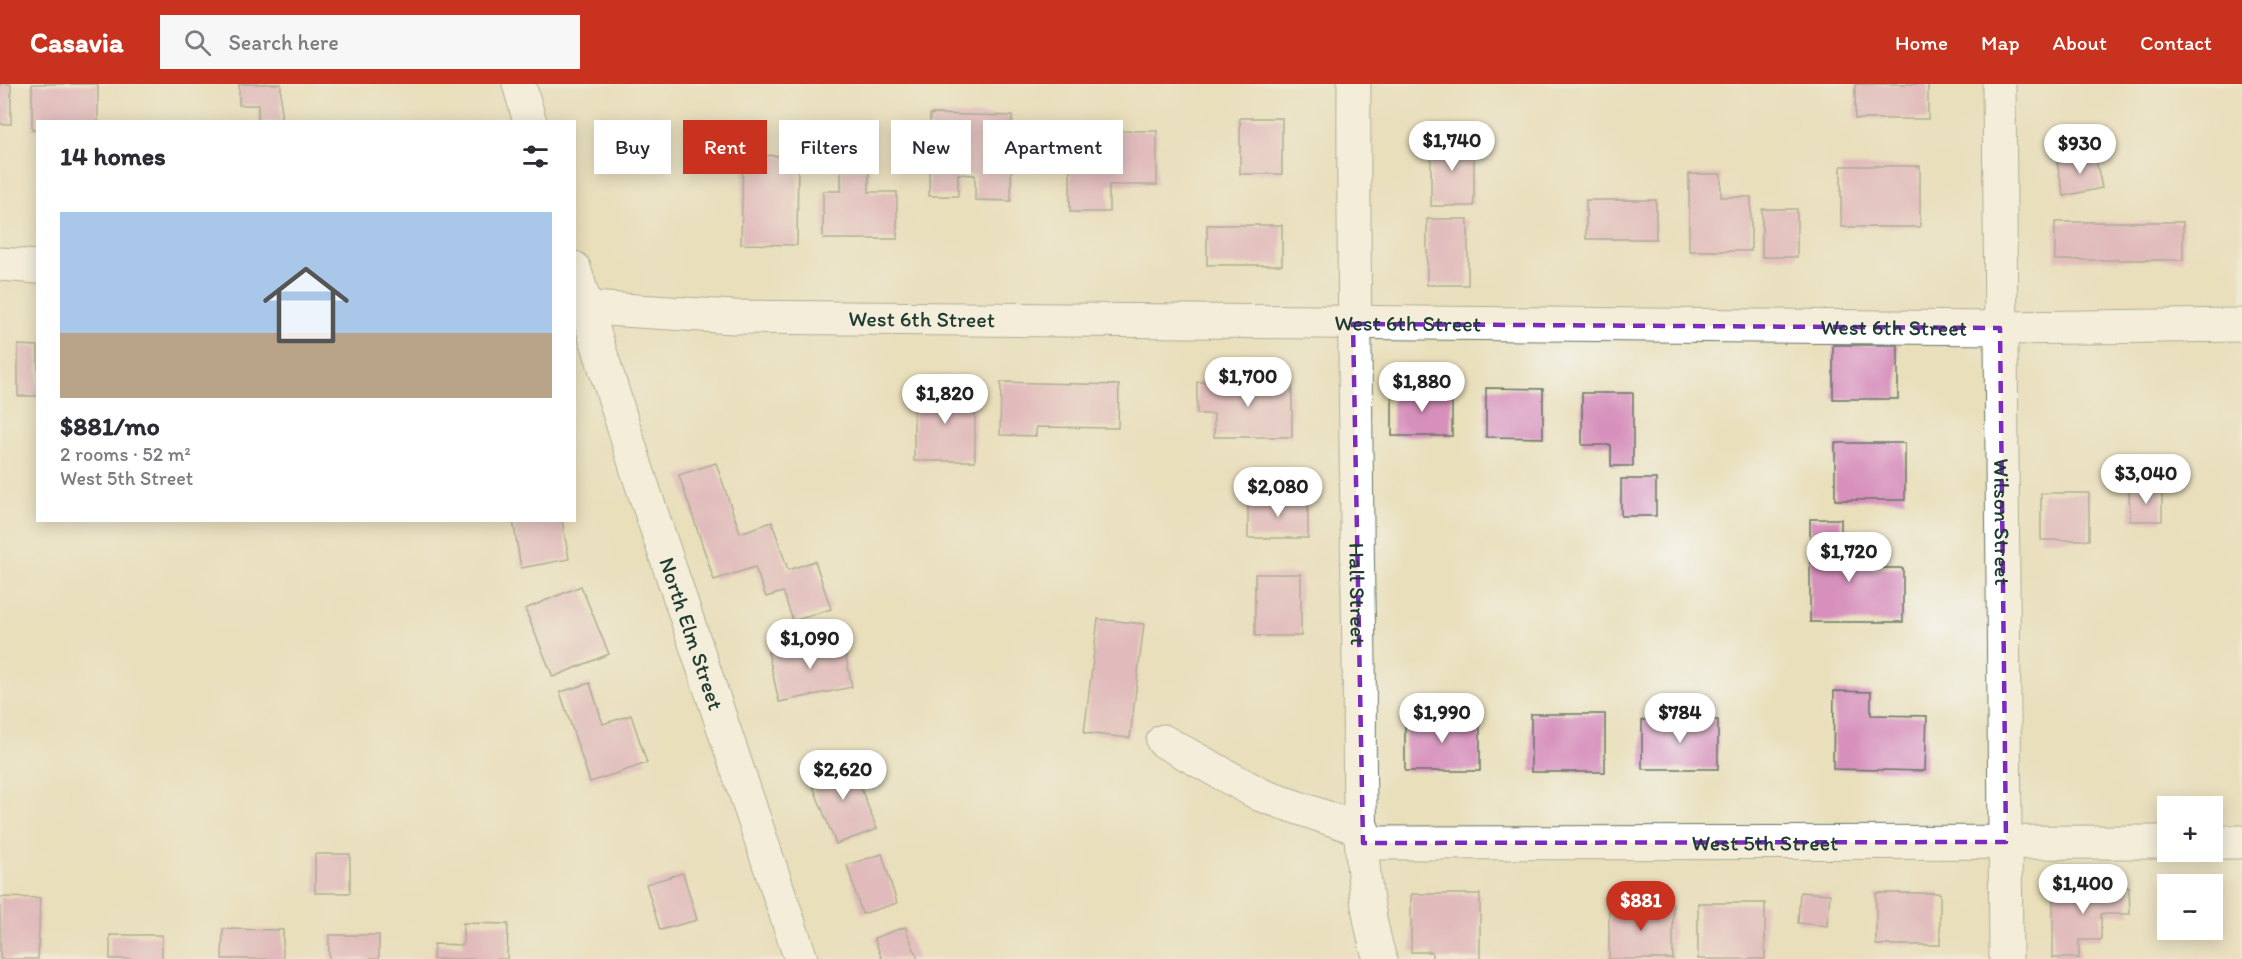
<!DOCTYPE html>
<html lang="en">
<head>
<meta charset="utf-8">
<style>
	body { margin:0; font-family:Itim,sans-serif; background:#f7f7f7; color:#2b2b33; height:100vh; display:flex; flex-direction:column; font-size:22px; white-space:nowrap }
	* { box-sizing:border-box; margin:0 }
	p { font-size:20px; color:#7c7c81 }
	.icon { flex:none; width:33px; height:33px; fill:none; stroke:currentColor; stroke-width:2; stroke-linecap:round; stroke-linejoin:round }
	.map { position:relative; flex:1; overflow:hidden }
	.side { position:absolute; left:36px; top:36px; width:540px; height:402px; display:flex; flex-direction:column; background:#fff; border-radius:0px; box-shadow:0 3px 15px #0003 }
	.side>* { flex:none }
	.guide { position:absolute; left:594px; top:36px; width:570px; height:54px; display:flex; gap:12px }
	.controls { position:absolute; left:2157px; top:712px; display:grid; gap:12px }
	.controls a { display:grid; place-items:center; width:66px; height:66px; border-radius:0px; background:#fff; box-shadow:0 3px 15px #0003; font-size:30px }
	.price { position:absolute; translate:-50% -51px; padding:0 14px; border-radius:21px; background:#fff; color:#222; font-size:20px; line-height:39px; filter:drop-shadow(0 2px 3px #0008) }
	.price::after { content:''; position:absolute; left:50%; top:36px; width:18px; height:14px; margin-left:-9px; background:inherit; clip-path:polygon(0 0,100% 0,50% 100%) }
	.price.current { background:#c8321e; color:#fff }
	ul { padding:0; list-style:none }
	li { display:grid; align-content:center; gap:12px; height:318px; padding:0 24px }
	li+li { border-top:2px solid #e1e1e2 }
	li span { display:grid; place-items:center; height:186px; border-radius:0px; color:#555 }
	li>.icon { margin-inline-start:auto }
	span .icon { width:108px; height:108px; fill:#fffc; stroke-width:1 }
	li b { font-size:26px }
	h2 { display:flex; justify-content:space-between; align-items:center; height:72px; padding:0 24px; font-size:26px }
	.chip { padding:0 21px; border-radius:0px; background:#fff; box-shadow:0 3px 15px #0003; font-size:21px; line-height:54px }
	.chip.current { background:#c8321e; color:#fff }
	header { display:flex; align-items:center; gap:36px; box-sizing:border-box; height:84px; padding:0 30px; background:#c8321e; color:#fff }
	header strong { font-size:28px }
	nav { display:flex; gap:33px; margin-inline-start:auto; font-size:21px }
	.search { width:420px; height:54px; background:#f7f7f7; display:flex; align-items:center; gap:15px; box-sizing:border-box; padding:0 21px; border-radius:0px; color:#7c7c81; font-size:22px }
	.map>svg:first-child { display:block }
	.building { fill:#d790bc }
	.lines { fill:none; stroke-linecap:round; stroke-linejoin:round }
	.minor-casing { stroke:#667663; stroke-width:35 }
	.minor { stroke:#fff; stroke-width:33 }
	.marked { fill:none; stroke:#7b2cbf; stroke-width:4.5; stroke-dasharray:12 8; stroke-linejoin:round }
	.labels { text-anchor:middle; stroke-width:4.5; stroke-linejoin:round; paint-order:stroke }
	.street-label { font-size:22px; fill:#1f3d34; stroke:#f6f6f2 }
</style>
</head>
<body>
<header>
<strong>Casavia</strong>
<div class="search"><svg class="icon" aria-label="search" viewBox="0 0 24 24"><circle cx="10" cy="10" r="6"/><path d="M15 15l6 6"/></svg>Search here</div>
<nav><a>Home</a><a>Map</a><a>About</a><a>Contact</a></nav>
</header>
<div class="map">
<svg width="2242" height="875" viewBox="0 0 2242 875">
	<rect width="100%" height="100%" fill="#f6f6f2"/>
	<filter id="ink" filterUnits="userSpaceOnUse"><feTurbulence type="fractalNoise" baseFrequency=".0167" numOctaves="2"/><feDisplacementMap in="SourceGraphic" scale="12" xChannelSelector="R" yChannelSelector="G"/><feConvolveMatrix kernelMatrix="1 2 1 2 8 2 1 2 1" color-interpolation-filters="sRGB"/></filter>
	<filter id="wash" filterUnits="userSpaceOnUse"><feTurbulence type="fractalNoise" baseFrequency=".008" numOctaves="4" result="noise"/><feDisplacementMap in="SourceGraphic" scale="24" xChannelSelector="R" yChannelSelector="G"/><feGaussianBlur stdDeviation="1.35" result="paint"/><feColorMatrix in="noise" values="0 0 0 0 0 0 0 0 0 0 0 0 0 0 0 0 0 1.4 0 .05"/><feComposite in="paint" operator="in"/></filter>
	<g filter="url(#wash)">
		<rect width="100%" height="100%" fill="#e9dfbb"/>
		<g id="blocks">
			<!-- building -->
			<g class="building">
				<rect x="0" y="0" width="11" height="40"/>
				<path d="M32,0H98V38H38V46H32Z"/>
				<path d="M239,0H281V38H258V21H239Z"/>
				<rect x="1855" y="0" width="73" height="35"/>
				<path d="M930,30L1012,32L1011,117L975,116V91L958,90V112H929Z"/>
				<rect x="1240" y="34" width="42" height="56"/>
				<path d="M1070,47H1157V101H1109V128H1070Z"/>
				<rect x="1431" y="53" width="43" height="69"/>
				<path d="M743,71L798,72L797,161L741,160Z"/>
				<path d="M2095,71L2102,104L2064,112L2057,79Z"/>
				<rect x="1841" y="82" width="79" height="61"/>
				<path d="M841,85H869V108H897V155H823V107H841Z"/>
				<path d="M1689,90H1721V113H1751V167H1689Z"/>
				<rect x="1586" y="116" width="70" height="39"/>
				<rect x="1762" y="125" width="35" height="48"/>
				<rect x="1427" y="135" width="41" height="66"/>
				<rect x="2055" y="138" width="128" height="38"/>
				<rect x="1207" y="141" width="75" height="40"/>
				<path d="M18,261L38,262V312H18Z"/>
				<rect x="1833" y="261" width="65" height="54"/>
				<path d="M1001,298L1119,301L1118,344L1036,343V352L1000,351Z"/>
				<path d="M1197,298H1292V353H1214V330H1197Z"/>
				<rect x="914" y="304" width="61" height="73"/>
				<path d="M1486,304L1543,305V354L1486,353Z"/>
				<rect x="1392" y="306" width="60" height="46"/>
				<path d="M1582,309H1633V382H1611V361H1582Z"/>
				<rect x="1835" y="359" width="70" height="57"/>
				<path d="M716,379L740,449L772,438L788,486L815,477L831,525L793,537L783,508L766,513L755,483L714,496L679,391Z"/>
				<rect x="1621" y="395" width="35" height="37"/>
				<path d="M2162,404V437H2130L2129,405Z"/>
				<rect x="2041" y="409" width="48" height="47"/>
				<rect x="1248" y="415" width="60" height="39"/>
				<path d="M1810,435H1841V484H1903V538H1810Z"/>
				<path d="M513,436H562L569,475L521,484Z"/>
				<rect x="1255" y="490" width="46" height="62"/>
				<path d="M581,502L609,570L553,593L525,525Z"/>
				<path d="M1098,535L1144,540L1130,654L1084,649Z"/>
				<path d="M842,554L852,603L779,618L768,568Z"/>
				<path d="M590,599L603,640L631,631L647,679L590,698L560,608Z"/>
				<path d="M1834,607L1871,608V631L1927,632L1925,687L1833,685Z"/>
				<rect x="1531" y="630" width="74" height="58"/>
				<rect x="1405" y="633" width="75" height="54"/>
				<rect x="1642" y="636" width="76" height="49"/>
				<path d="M849,674L877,745L836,760L808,690Z"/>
				<rect x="315" y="770" width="35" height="39"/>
				<path d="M882,770L897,819L862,830L847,781Z"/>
				<path d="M683,789L697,836L660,846L646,800Z"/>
				<path d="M2053,803H2129L2130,830H2101V856H2079V874H2053Z"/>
				<path d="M1800,808L1830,810L1827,842L1798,839Z"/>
				<rect x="1876" y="809" width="64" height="52"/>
				<path d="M1411,810H1480V875H1432V868H1411Z"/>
				<path d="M0,813L40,814L38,875H0Z"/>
				<rect x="1698" y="819" width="67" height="56"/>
				<rect x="1609" y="820" width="64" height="55"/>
				<path d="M463,839L508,840L507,875H433L434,860L463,861Z"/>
				<path d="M905,843L918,875H882L874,854Z"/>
				<path d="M223,845L283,846V875H222Z"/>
				<rect x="110" y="851" width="52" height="24"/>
				<rect x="329" y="851" width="50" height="24"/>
			</g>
		</g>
	</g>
	<g filter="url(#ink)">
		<use href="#blocks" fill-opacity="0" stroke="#667663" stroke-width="1.5"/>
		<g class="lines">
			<!-- minor casing -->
			<g class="minor-casing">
				<g id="minor">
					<path d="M519,0L530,38"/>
					<path id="s1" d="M1354,0C1353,192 1356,385 1359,577C1361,667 1353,790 1380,875"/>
					<path id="s2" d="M1999,0L2006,875"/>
					<path d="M0,180L38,183"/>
					<path id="s3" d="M574,184L637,386L801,875"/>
					<path id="s4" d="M574,223L733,233L2000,244L2242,241"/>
					<path d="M1163,657L1261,711L1363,746"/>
					<path d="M2212,758H2242"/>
					<path id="s5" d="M1363,759L2168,758"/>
				</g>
			</g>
			<!-- minor -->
			<use href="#minor" class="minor"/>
		</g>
	</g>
	<!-- marked area -->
	<path d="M0 0H2242V875H0ZM1353,240L2000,244L2006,758L1363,759Z" fill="#e9dfbb" fill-opacity=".55" fill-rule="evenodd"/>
	<path class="marked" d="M1353,240L2000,244L2006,758L1363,759Z"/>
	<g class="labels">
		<!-- street labels -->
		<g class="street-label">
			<text dy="8" stroke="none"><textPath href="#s4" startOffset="348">West 6th Street</textPath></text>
			<text dy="8" stroke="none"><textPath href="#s4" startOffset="834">West 6th Street</textPath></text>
			<text dy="8" stroke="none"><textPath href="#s4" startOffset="1320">West 6th Street</textPath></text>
			<text dy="8" stroke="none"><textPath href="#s2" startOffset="438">Wilson Street</textPath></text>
			<text dy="8" stroke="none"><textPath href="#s1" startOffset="510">Hall Street</textPath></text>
			<text dy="8" stroke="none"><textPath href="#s3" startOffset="384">North Elm Street</textPath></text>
			<text dy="8" stroke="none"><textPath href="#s5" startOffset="402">West 5th Street</textPath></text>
		</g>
	</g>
</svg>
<div class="controls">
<a>+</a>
<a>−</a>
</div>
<b class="price" style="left:1452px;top:88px">$1,740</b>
<b class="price" style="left:2080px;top:91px">$930</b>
<b class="price" style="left:1248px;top:324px">$1,700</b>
<b class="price" style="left:1422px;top:329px">$1,880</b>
<b class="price" style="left:945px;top:341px">$1,820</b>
<b class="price" style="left:2146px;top:421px">$3,040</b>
<b class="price" style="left:1278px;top:434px">$2,080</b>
<b class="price" style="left:1849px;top:499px">$1,720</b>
<b class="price" style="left:810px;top:586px">$1,090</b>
<b class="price" style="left:1442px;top:660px">$1,990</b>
<b class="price" style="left:1680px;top:660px">$784</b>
<b class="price" style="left:843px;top:717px">$2,620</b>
<b class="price" style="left:2083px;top:831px">$1,400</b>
<b class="price current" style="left:1641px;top:848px">$881</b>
<div class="guide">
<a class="chip">Buy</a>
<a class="chip current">Rent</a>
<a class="chip">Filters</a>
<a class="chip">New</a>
<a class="chip">Apartment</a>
</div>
<section class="side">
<h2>14 homes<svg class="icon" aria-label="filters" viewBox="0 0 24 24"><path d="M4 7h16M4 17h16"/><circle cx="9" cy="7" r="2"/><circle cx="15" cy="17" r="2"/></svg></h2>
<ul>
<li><span style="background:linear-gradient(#a9c7e8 65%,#b9a48a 0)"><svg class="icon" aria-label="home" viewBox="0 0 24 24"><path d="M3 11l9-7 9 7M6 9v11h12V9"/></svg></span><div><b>$881/mo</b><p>2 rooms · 52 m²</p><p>West 5th Street</p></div></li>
</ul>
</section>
</div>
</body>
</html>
